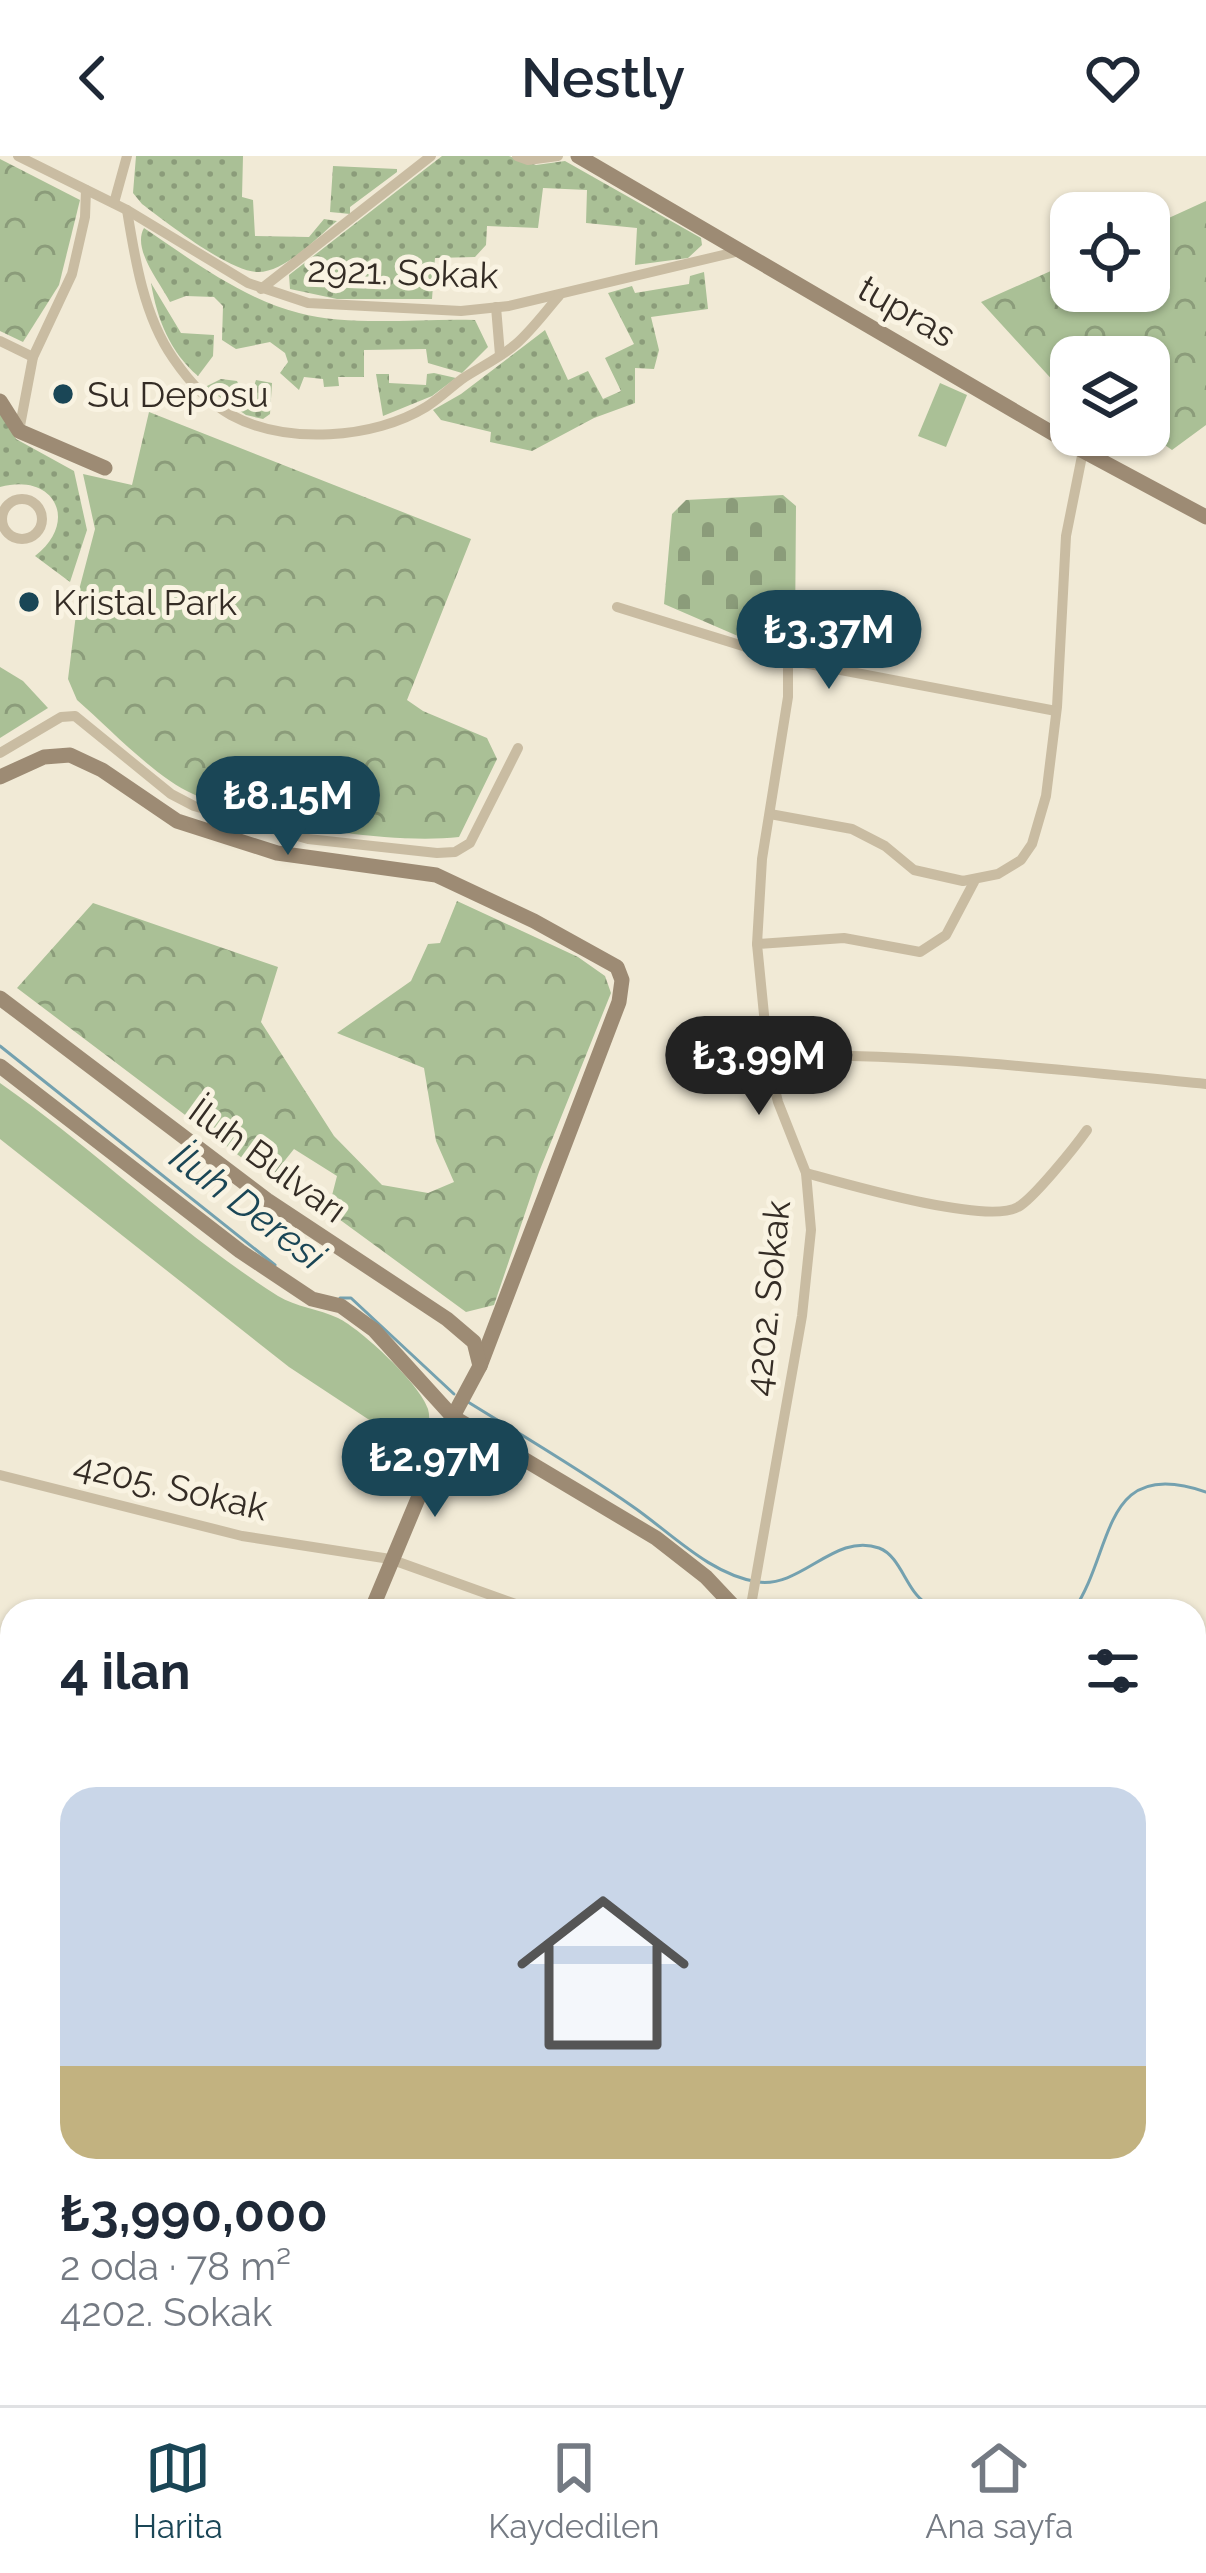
<!DOCTYPE html>
<html lang="tr">
<head>
<meta charset="utf-8">
<style>
	body { margin:0; font-family:Raleway,sans-serif; background:#f2f2f3; color:#1f2937; height:100vh; display:flex; flex-direction:column; font-size:45px; white-space:nowrap }
	* { box-sizing:border-box; margin:0 }
	p { font-size:39px; color:#747a83 }
	.icon { flex:none; width:66px; height:66px; fill:none; stroke:currentColor; stroke-width:2; stroke-linecap:round; stroke-linejoin:round }
	.map { position:relative; flex:1; overflow:hidden }
	.sheet { position:absolute; left:0px; top:1443px; width:1206px; height:807px; display:flex; flex-direction:column; background:#fff; border-radius:36px 36px 0 0; box-shadow:0 3px 9px #0004 }
	.sheet>* { flex:none }
	.buttons { position:absolute; left:1050px; top:36px; display:grid; gap:24px }
	.buttons a { display:grid; place-items:center; width:120px; height:120px; border-radius:24px; background:#fff; box-shadow:0 3px 9px #0004; font-size:60px }
	.price { position:absolute; translate:-50% -102px; padding:0 27px; border-radius:42px; background:#1a4656; color:#fff; font-size:39px; line-height:78px; filter:drop-shadow(0 3px 6px #0008) }
	.price::after { content:''; position:absolute; left:50%; top:72px; width:36px; height:27px; margin-left:-18px; background:inherit; clip-path:polygon(0 0,100% 0,50% 100%) }
	.price.on { background:#222; color:#fff }
	ul { padding:0; list-style:none }
	li { display:grid; align-content:center; gap:24px; height:636px; padding:0 60px }
	li span { display:grid; place-items:center; height:372px; border-radius:36px; color:#555 }
	li>.icon { margin-inline-start:auto }
	span .icon { width:216px; height:216px; fill:#fffc; stroke-width:1 }
	li b { font-size:51px }
	h2 { display:flex; justify-content:space-between; align-items:center; height:144px; padding:0 60px; font-size:51px }
	header { display:flex; justify-content:space-between; align-items:center; height:156px; padding:0 60px; background:#fff; font-size:54px; font-weight:600 }
	.tabs { display:flex; justify-content:space-around; align-items:center; height:168px; border-top:3px solid #e0e1e3; background:#fff; font-size:33px; color:#747a83 }
	.tabs a { display:grid; justify-items:center; gap:6px }
	.tabs .on { color:#1a4656 }
	.map>svg:first-child { display:block }
	.grass { fill:url(#grass-dots) }
	.forest { fill:url(#forest-crowns) }
	.cemetery { fill:url(#cemetery-stones) }
	.park { fill:#aac096 }
	.lines { fill:none; stroke-linecap:round; stroke-linejoin:round }
	.stream { stroke:#74a1af; stroke-width:3 }
	.street { stroke:#c9bca2; stroke-width:10 }
	.secondary { stroke:#9d8b74; stroke-width:15 }
	.poi-dot { fill:#1a4656; stroke:#f9f3e2; stroke-width:4.5 }
	.labels { text-anchor:middle; stroke-width:10; stroke-linejoin:round; paint-order:stroke }
	.street-label { font-size:36px; fill:#342c25; stroke:#f9f3e2 }
	.poi-label { font-size:36px; fill:#342c25; stroke:#f9f3e2; text-anchor:start }
	.water-label { font-size:39px; font-style:italic; fill:#1a4656; stroke:#f9f3e2 }
</style>
</head>
<body>
<header><svg class="icon" aria-label="back" viewBox="0 0 24 24"><path d="M15 5l-7 7 7 7"/></svg>Nestly<svg class="icon" aria-label="heart" viewBox="0 0 24 24"><path d="M12 20l-8-8c-3-5 5-10 8-4 3-6 11-1 8 4z"/></svg></header>
<div class="map">
<svg width="1206" height="2249" viewBox="0 0 1206 2249">
	<defs>
		<pattern id="grass-dots" width="8" height="8" patternUnits="userSpaceOnUse" patternTransform="scale(3)"><rect width="8" height="8" fill="#aac096"/><path d="M2 2h.1M6 6h.1" fill="none" stroke="#8b9c7a" stroke-width="1.8" stroke-linecap="round"/></pattern>
		<pattern id="forest-crowns" width="20" height="18" patternUnits="userSpaceOnUse" patternTransform="scale(3)"><rect width="20" height="18" fill="#aac096"/><path d="M2 6a3 3 0 1 1 6 0M12 15a3 3 0 1 1 6 0" fill="none" stroke="#8b9c7a"/></pattern>
		<pattern id="cemetery-stones" width="16" height="16" patternUnits="userSpaceOnUse" patternTransform="scale(3)"><rect width="16" height="16" fill="#aac096"/><path d="M2 7V4a2 2 0 0 1 4 0v3zM10 15v-3a2 2 0 0 1 4 0v3z" fill="#8b9c7a"/></pattern>
	</defs>
	<rect width="100%" height="100%" fill="#f1ead6"/>
	<!-- grass -->
	<g class="grass">
		<path d="M136,0H243L242,41L253,44L255,80L309,81L324,63L337,65C317,81 285,117 257,116C228,115 166,66 142,48L133,37Z"/>
		<path d="M442,0H509L536,9L565,5L701,82L702,89L688,102L635,109L637,72L586,67L587,34L543,32L538,72L487,70L486,89L475,101L435,102L432,143H337L290,133L289,119Z"/>
		<path d="M333,10L397,13V16L350,51V58L330,56Z"/>
		<path d="M144,72C190,103 243,143 299,157C351,171 421,162 475,164L488,191L462,217L428,207L426,193L364,194V221H338L339,230L324,231L323,223L304,221L299,234L280,217L288,206L285,197L270,186L236,193L222,184L223,150L214,141L186,140L170,146C159,125 132,93 144,72Z"/>
		<path d="M704,116L708,153L651,161L659,194L654,213L635,212V247L594,262L532,295L490,286L491,276L441,264L433,254L461,238L545,174L568,224L588,215L603,243L621,235L605,202L634,188L608,137L632,130L635,137L689,128L690,120Z"/>
		<path d="M151,127L181,177L214,179L213,200L198,220C170,196 157,163 151,127Z"/>
		<path d="M434,217L456,222L432,240L383,260L376,218H389V227L426,229L427,218Z"/>
		<path d="M221,223L237,225L240,232L254,230L256,224L272,227L270,258L263,263L246,259L205,231Z"/>
		<path d="M0,256L16,283L74,315L87,374L70,426L35,400C80,365 54,316 0,331Z"/>
	</g>
	<!-- forest -->
	<g class="forest">
		<path d="M0,3L80,44L59,129L23,186L0,175Z"/>
		<path d="M1206,45V269L1172,294L1149,278V201H1071V235L1057,229L981,146L1071,106V135H1149V71Z"/>
		<path d="M149,256L471,383L407,544L423,555L487,582L497,603L459,681C389,689 257,668 193,638C156,622 108,571 77,544L68,523L79,434L95,373L83,318L132,329Z"/>
		<path d="M0,511L23,525L48,552L0,582Z"/>
		<path d="M457,745L578,801L605,820L611,837L539,1016L494,1149L466,1156L328,1055L337,1020L294,993L270,1023L17,832L93,747L278,811L261,866L334,980L382,1029L428,1037L454,1026L436,985L424,912L337,877L411,825L428,788L440,787Z"/>
	</g>
	<!-- cemetery -->
	<path class="cemetery" d="M783,339L796,350L795,479L781,481L757,476L754,487L664,448L672,358L686,344Z"/>
	<!-- park -->
	<g class="park">
		<path d="M940,227L967,239L946,291L918,280Z"/>
		<path d="M0,927C96,994 179,1077 278,1140C296,1151 319,1153 338,1162C361,1173 421,1229 428,1253C432,1267 425,1284 421,1298L289,1211L0,983Z"/>
	</g>
	<g class="lines">
		<!-- stream -->
		<g class="stream">
			<path d="M0,890L275,1109"/>
			<path d="M340,1142H351L454,1238"/>
			<path d="M468,1246C523,1280 579,1313 632,1350C670,1376 710,1419 758,1426C802,1432 835,1376 879,1392C901,1400 906,1435 926,1447C933,1451 945,1453 953,1455"/>
			<path d="M1073,1455C1115,1395 1100,1299 1206,1336"/>
			<path d="M0,1904L12,1925"/>
			<path d="M250,2238L261,2249"/>
		</g>
		<!-- street -->
		<g class="street">
			<path d="M18,0L127,54L248,127L308,147L461,155L509,150L740,95"/>
			<path d="M517,0L528,4L558,0"/>
			<path d="M114,47L127,0"/>
			<path d="M127,54C135,104 144,160 173,202C188,224 207,246 231,259C286,289 374,283 426,251C439,243 450,232 462,223C480,211 500,202 516,188C532,174 545,156 559,140"/>
			<path d="M261,133L431,0"/>
			<path d="M496,151L500,199"/>
			<path d="M0,185L33,201"/>
			<path d="M19,275L33,201L72,118L85,61L86,34"/>
			<circle cx="22" cy="363" r="20"/>
			<path d="M617,451L788,504L1056,555"/>
			<path d="M0,597L61,561L75,560L171,638L194,650L308,683L437,697L455,696L470,687L518,592"/>
			<path d="M770,658L852,673L885,690L914,714L963,725L998,718L1021,704L1032,688L1046,640L1057,551L1066,380L1083,295"/>
			<path d="M757,788L844,782L920,796L946,779L974,726"/>
			<path d="M768,900C914,896 1060,914 1206,928"/>
			<path d="M806,1017C846,1028 986,1069 1018,1051C1033,1043 1075,991 1087,974"/>
			<path d="M0,1319L242,1380L390,1403L535,1455"/>
			<path d="M750,1455L802,1160L811,1074L806,1017L778,946L769,909L757,788L762,703L788,541V504"/>
			<path d="M1194,1623L1206,1629"/>
			<path d="M1194,1885L1206,1887"/>
			<path d="M927,2238V2249"/>
		</g>
		<!-- secondary -->
		<g class="secondary">
			<path d="M578,0L1083,295L1206,361"/>
			<path d="M0,245L19,275L105,312"/>
			<path d="M0,621L44,601L70,599L102,614L177,665L277,697L436,719L534,765L617,811L622,824L619,846L480,1210"/>
			<path d="M0,842L267,1044L447,1163L474,1186L480,1210L450,1266L371,1455"/>
			<path d="M0,910L240,1095L312,1143L341,1150L374,1174L453,1261L656,1382L706,1421L738,1455"/>
			<path d="M1194,1506L1206,1487"/>
			<path d="M1194,1768L1206,1775"/>
			<path d="M0,2213H12"/>
			<path d="M478,2238L482,2249"/>
		</g>
	</g>
	<!-- markers -->
	<g class="poi-dot">
		<circle cx="63" cy="238" r="12"/>
		<circle cx="29" cy="446" r="12"/>
	</g>
	<g class="labels">
		<!-- street labels -->
		<g class="street-label">
			<text transform="translate(403 116) rotate(2)" y="13">2921. Sokak</text>
			<text transform="translate(907 155) rotate(30)" y="13">tupras</text>
			<text transform="translate(268 1004) rotate(36)" y="13">İluh Bulvarı</text>
			<text transform="translate(767 1142) rotate(-84)" y="13">4202. Sokak</text>
			<text transform="translate(171 1330) rotate(13)" y="13">4205. Sokak</text>
		</g>
		<!-- poi labels -->
		<g class="poi-label">
			<text x="87" y="251">Su Deposu</text>
			<text x="53" y="459">Kristal Park</text>
		</g>
		<!-- water labels -->
		<g class="water-label">
			<text transform="translate(248 1050) rotate(37)" y="14">İluh Deresi</text>
		</g>
	</g>
</svg>
<div class="buttons">
<a><svg class="icon" aria-label="locate" viewBox="0 0 24 24"><circle cx="12" cy="12" r="6"/><path d="M12 2v4M12 18v4M2 12h4M18 12h4"/></svg></a>
<a><svg class="icon" aria-label="layers" viewBox="0 0 24 24"><path d="M12 4l9 5-9 5-9-5zM3 14l9 5 9-5"/></svg></a>
</div>
<b class="price" style="left:829px;top:536px">₺3.37M</b>
<b class="price" style="left:288px;top:702px">₺8.15M</b>
<b class="price on" style="left:759px;top:962px">₺3.99M</b>
<b class="price" style="left:435px;top:1364px">₺2.97M</b>
<section class="sheet">
<h2>4 ilan<svg class="icon" aria-label="filters" viewBox="0 0 24 24"><path d="M4 7h16M4 17h16"/><circle cx="9" cy="7" r="2"/><circle cx="15" cy="17" r="2"/></svg></h2>
<ul>
<li><span style="background:linear-gradient(#c9d6e8 75%,#c2b280 0)"><svg class="icon" aria-label="home" viewBox="0 0 24 24"><path d="M3 11l9-7 9 7M6 9v11h12V9"/></svg></span><div><b>₺3,990,000</b><p>2 oda · 78 m²</p><p>4202. Sokak</p></div></li>
</ul>
</section>
</div>
<nav class="tabs">
<a class="on"><svg class="icon" aria-label="map" viewBox="0 0 24 24"><path d="M3 6l6-2 6 2 6-2v14l-6 2-6-2-6 2zM9 4v14M15 6v14"/></svg>Harita</a>
<a><svg class="icon" aria-label="saved" viewBox="0 0 24 24"><path d="M7 4h10v16l-5-4-5 4z"/></svg>Kaydedilen</a>
<a><svg class="icon" aria-label="home" viewBox="0 0 24 24"><path d="M3 11l9-7 9 7M6 9v11h12V9"/></svg>Ana sayfa</a>
</nav>
</body>
</html>
